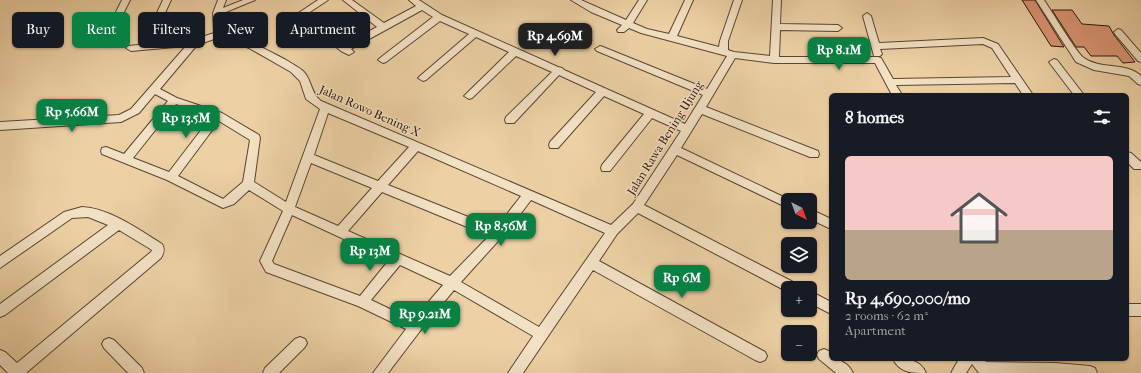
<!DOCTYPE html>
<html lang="en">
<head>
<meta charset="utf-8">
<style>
	body { margin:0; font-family:"IM FELL French Canon",serif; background:#20242c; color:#f1f3f6; height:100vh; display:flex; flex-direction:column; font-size:15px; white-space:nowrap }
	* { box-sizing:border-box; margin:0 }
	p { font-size:13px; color:#9ea1a6 }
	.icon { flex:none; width:22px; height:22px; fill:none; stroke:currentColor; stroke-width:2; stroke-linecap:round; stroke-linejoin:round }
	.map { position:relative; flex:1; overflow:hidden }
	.sheet { position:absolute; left:829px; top:93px; width:300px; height:268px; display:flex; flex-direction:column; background:#171b24; border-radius:6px; box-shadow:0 1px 3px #0004 }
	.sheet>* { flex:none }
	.banner { position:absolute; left:12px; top:12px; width:380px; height:36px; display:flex; gap:8px }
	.needle { width:26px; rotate:139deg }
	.controls { position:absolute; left:781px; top:193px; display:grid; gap:8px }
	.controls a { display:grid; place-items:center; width:36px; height:36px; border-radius:6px; background:#171b24; box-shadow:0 1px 3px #0004; font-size:20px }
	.price { position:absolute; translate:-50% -34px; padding:0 9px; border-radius:8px; background:#0b8043; color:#fff; font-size:13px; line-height:26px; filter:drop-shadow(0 1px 2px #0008) }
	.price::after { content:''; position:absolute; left:50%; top:24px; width:12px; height:9px; margin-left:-6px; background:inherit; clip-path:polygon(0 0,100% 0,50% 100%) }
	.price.selected { background:#222; color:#fff }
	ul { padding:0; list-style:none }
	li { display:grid; align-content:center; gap:8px; height:212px; padding:0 16px }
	li span { display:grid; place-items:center; height:124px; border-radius:6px; color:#555 }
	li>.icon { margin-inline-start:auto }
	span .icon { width:72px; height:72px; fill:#fffc; stroke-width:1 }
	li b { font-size:17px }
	h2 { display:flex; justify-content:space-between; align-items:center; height:48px; padding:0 16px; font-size:17px }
	.chip { padding:0 14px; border-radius:6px; background:#171b24; box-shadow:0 1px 3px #0004; font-size:14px; line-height:36px }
	.chip.selected { background:#0b8043; color:#fff }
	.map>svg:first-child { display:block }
	.building { fill:#dc9676; stroke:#2b150a }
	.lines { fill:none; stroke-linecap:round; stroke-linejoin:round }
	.street-casing { stroke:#5c4431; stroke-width:2 }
	.street { fill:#f3e1c4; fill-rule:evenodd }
	.labels { text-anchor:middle; stroke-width:3; stroke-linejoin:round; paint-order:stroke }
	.street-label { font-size:12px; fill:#2b150a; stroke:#f3e1c4 }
</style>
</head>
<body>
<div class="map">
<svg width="1141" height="373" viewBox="0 0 1141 373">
	<rect width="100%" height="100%" fill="#edd1a5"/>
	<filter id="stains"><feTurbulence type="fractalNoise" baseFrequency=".005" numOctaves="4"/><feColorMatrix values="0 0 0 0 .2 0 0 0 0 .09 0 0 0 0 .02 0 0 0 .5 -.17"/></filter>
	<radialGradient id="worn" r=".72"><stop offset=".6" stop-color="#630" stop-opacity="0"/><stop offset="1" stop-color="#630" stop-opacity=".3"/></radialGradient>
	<!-- building -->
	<g class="building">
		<path d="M1022,0H1035L1064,47L1051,46Z"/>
		<path d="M1052,10H1072L1082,24L1109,26L1114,35L1135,62L1123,63L1117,56H1091L1084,47H1076Z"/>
	</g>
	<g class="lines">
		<!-- street casing -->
		<g class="street-casing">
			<g id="street">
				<path d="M122,0H130L122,16H116L115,14Z"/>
				<path d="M163,0H171L164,15L160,18L156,15Z"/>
				<path d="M218,0H226L223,8L243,0H255L221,14L223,32C246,38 265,49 286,60C292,64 299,67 304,72C312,81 311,94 321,101L611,225L633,204L681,131L652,118L610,171H602L601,168L602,165L644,114L604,96L558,148H550L549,145L550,142L596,92L559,75L514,123H506L505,120L506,117L552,72L516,56L472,98L469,99L464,96L466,94L509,52L476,37L426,80L423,81L418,78L420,76L469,34L440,21L386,62L383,63L378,60L380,58L433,17L422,10L351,49L354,52L349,55L341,51L297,14L318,0H328L307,14L345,44L377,27L343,0H352L384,23L416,6L409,0H419L442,15L558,67L562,68L564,70L685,124L703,95L597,51L595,49L600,46L603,47L707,89L727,56L641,33L629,28L624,32H618L617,30L622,25L591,12L571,0H581L626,20L639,0H647L633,23L647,29L669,34L685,0H693L677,36L719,47L720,41L734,0H742L728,41V50L734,52L770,56L773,0H781L780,24L838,25L842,28L838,31L780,30L779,57H878L881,58L893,79L1011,77L992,48L983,44L880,49L882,54L880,56H874L863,16L867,13L871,16L879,43L983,38L998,44L1033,95H1023L1015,83L896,85L902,95H892L875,63H774L735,58L706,107L818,151L819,154L818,157H810L702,114L681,148L790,200H788V208L677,155L644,205L797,284L799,288H788V292L638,213L617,234L599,261L765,352L767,356L765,360L760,362L755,360L593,270L523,373H508L533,336L454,290L420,331L388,373H373L406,329L358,306L266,272L260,261L283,211L249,190L234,204L223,208L167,180L102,154L101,151L102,148L106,147L124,154L168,101L155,94L139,113L121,122L0,130V122L119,115L131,109L186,46L131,51L126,48L128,46L193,40L214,33L213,13ZM220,37L249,48L291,72L300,81L306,99L320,109L286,202L254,182L260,138L259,135L222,113L177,98L160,89L197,45ZM176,104L211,117L169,172L133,158ZM328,113L409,147L378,181L314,155ZM219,121L250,140L243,182L223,199L178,176ZM418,151L420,152L521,196L496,228L388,185ZM311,163L372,188L338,226L295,207ZM382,192L489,236L450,276L348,231ZM531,200L605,233L539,327L461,282L509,229ZM292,215L389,260L360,296L274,264L272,261ZM400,265L443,285L413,320L371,300Z"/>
				<path d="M1036,0H1044C1051,10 1077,54 1084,58C1101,70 1127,62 1141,76V85L1138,84L1129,76L1094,70L1076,62Z"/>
				<path d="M1118,29L1121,30L1141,53V62L1138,61L1115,34L1114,32Z"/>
				<path d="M1054,59L1057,60L1084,95H1074L1049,62Z"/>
				<path d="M1127,152L1131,153L1141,162V169H1134L1127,162Z"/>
				<path d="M82,207C109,208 140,230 162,244C165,249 164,253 161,258L26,373H8L0,365V350L5,352L17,363L151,252L152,250L119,230L5,315L0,317V304L108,225L88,217L72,218L0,268V256L64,212Z"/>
				<path d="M810,209L831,219V229L810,219Z"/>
				<path d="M810,291L831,302V314L810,303Z"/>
				<rect x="1127" y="304" width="14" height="12"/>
				<path d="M300,337L305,339L307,343L305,347L279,373H263L265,368L295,339Z"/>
				<path d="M109,338L114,340L142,368L144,373H128L104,348L102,344L104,340Z"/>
				<path d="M824,349L831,352V359C840,359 849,364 853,373H836L819,359L817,355L819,351Z"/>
				<path d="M893,359C907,359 920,359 926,373C912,373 900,373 893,359Z"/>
				<path d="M959,359H984L986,362L1055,363L1090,366L1095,368L1097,373H979L972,364L966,373H951Z"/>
			</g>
		</g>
		<!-- street -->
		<use href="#street" class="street"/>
	</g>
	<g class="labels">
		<!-- street labels -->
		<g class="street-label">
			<text transform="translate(370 111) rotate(24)" y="4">Jalan Rowo Bening X</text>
			<text transform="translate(665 138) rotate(-58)" y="4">Jalan Rawa Bening Ujung</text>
		</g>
	</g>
	<rect width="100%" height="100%" filter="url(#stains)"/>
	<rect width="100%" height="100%" fill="url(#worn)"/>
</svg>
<div class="controls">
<a><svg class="needle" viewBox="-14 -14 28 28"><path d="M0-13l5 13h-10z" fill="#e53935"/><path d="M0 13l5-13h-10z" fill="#9ea1a6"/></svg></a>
<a><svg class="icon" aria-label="layers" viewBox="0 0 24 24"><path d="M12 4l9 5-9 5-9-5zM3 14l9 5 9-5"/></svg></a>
<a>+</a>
<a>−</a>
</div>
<b class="price selected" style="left:555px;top:57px">Rp 4.69M</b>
<b class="price" style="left:839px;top:71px">Rp 8.1M</b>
<b class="price" style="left:72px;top:133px">Rp 5.66M</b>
<b class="price" style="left:186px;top:139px">Rp 13.5M</b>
<b class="price" style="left:501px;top:247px">Rp 8.56M</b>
<b class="price" style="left:370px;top:272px">Rp 13M</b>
<b class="price" style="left:682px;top:299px">Rp 6M</b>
<b class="price" style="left:425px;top:335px">Rp 9.21M</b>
<div class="banner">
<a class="chip">Buy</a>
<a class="chip selected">Rent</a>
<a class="chip">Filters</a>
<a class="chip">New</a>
<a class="chip">Apartment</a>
</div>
<section class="sheet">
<h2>8 homes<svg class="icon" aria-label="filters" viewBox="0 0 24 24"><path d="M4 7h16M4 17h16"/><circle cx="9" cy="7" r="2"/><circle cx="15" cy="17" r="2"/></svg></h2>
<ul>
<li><span style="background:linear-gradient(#f6c9c9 60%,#b9a48a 0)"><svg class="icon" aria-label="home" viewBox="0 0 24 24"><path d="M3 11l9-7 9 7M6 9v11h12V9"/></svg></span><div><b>Rp 4,690,000/mo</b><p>2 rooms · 62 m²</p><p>Apartment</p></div></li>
</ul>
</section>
</div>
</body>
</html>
